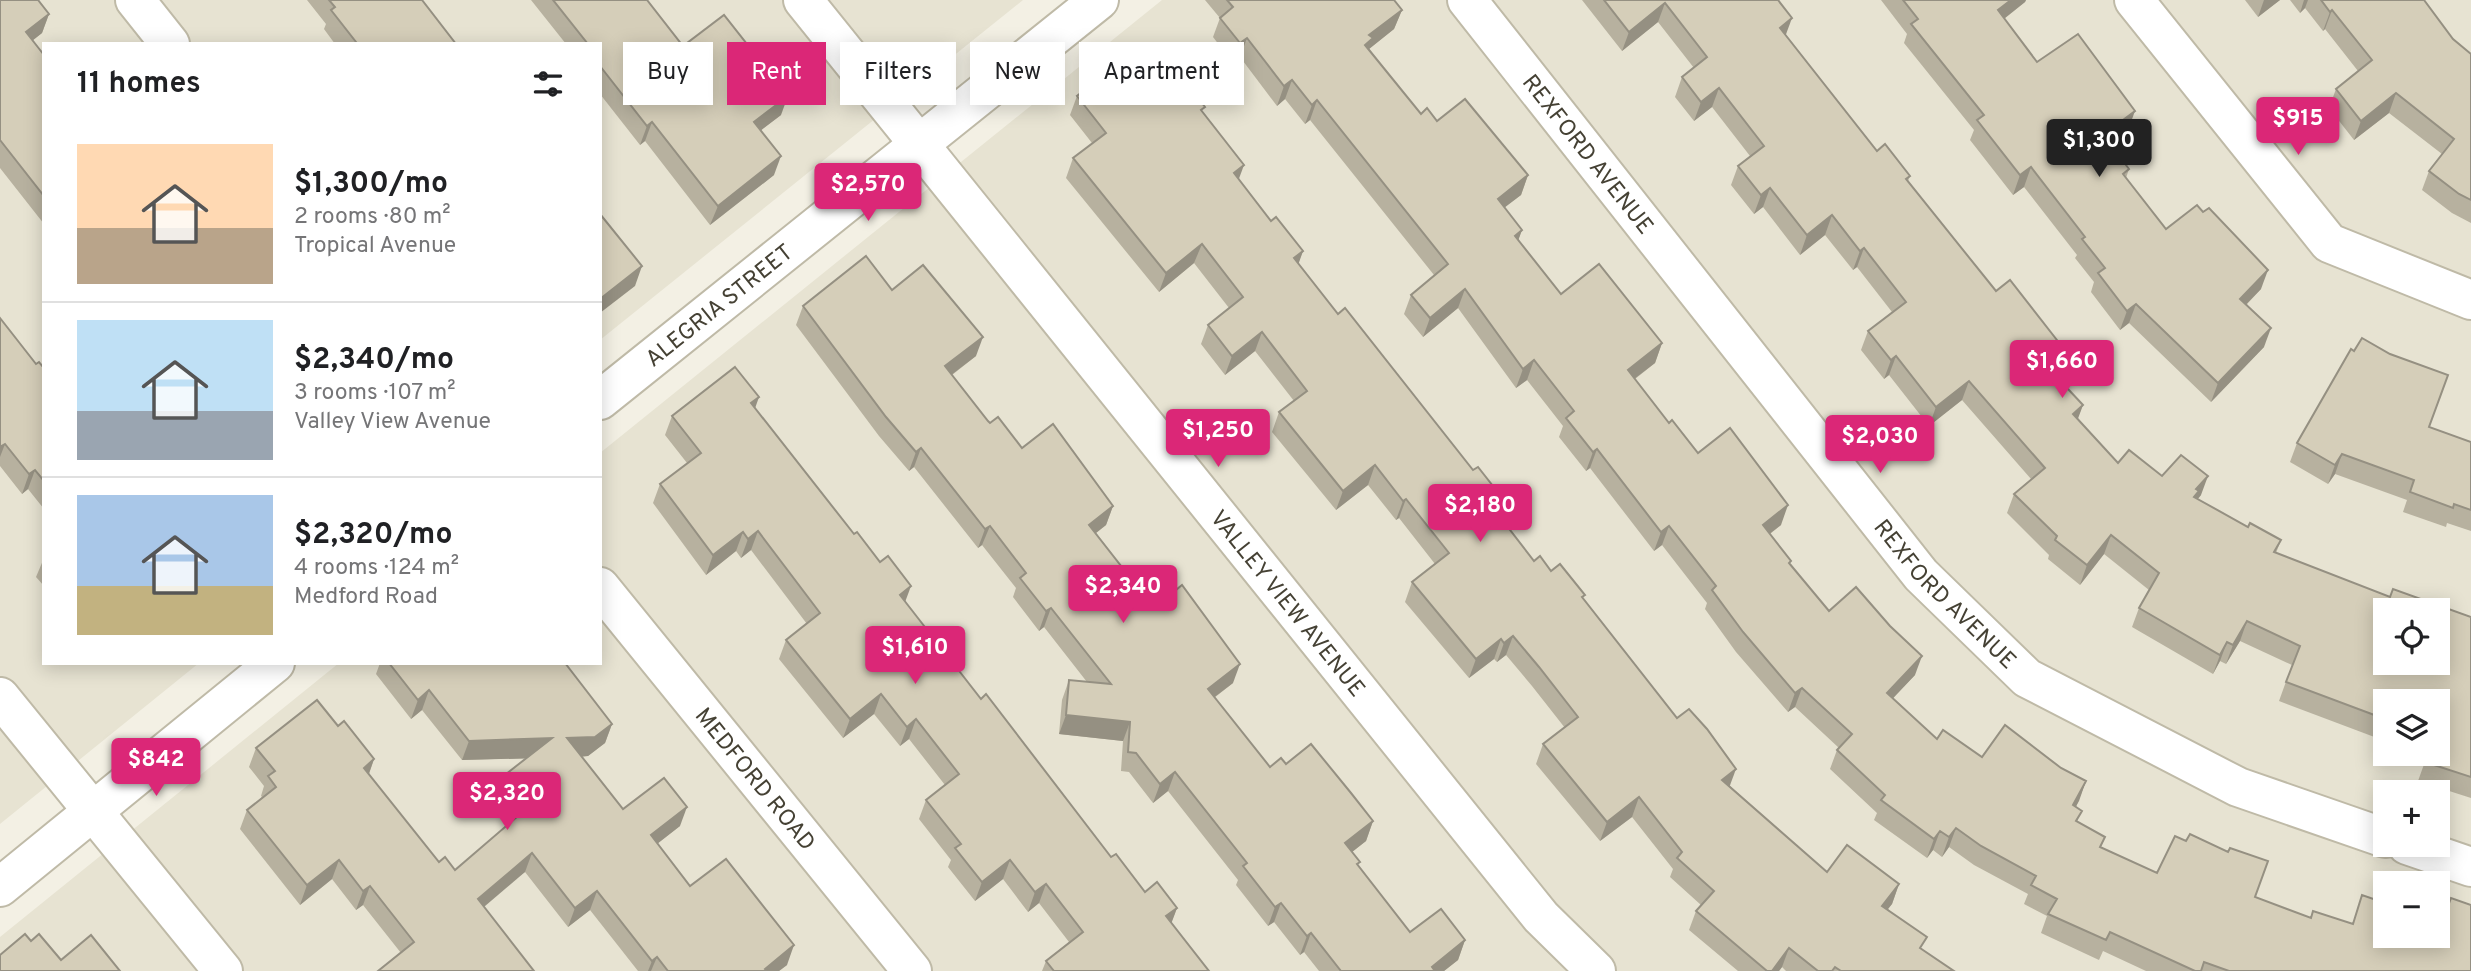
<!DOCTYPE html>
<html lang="en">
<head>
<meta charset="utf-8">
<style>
	body { margin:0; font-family:Overpass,sans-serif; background:#f6f6f6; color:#202124; height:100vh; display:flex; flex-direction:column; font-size:26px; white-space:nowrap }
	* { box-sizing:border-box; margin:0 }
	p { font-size:23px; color:#757577 }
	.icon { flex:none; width:38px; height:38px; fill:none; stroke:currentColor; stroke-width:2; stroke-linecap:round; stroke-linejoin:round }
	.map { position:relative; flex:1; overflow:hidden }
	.details { position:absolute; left:42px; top:42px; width:560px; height:623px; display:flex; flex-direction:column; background:#fff; border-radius:0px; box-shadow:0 4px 18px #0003 }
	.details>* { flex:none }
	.hud { position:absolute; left:623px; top:42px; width:665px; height:63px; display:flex; gap:14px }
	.controls { position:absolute; left:2373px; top:598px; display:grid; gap:14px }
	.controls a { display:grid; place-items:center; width:77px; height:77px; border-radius:0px; background:#fff; box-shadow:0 4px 18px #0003; font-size:35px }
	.price { position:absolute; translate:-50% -60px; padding:0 16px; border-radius:7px; background:#db2777; color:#fff; font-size:23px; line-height:46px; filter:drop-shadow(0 2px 4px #0008) }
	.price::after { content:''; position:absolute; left:50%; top:42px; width:21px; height:16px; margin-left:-10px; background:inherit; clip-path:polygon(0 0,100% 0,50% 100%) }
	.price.selected { background:#222; color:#fff }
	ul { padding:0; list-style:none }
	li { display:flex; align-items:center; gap:21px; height:175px; padding:0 35px }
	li+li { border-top:2px solid #e0e0e0 }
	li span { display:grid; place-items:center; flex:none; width:196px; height:140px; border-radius:0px; color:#555 }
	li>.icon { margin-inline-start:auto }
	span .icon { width:84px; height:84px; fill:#fffc; stroke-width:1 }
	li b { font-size:30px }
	h2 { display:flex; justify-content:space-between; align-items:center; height:84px; padding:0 35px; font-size:30px }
	.chip { padding:0 24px; border-radius:0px; background:#fff; box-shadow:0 4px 18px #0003; font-size:24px; line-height:63px }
	.chip.selected { background:#db2777; color:#fff }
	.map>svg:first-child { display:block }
	.residential { fill:#e7e3d2; fill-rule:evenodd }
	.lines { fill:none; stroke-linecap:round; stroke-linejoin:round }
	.minor-casing { stroke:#bfbaa7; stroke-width:42 }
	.minor { stroke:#fff; stroke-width:38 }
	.wall { fill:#b7b19f }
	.shaded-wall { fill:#959082 }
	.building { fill:#d5ceb9; stroke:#959082; stroke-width:2; fill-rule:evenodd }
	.labels { text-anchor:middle; stroke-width:5; stroke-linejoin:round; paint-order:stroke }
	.street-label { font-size:23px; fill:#454134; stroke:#fff }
</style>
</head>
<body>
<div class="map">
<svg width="2471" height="971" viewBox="0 0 2471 971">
	<rect width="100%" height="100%" fill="#f3f0e4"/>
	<!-- residential -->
	<g class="residential">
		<path d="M0,0H1023L600,340V44H44V663H199L0,824Z"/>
		<path d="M1162,0H2471V971H0V937L339,663H600V453ZM2385,611H2438V663H2385ZM2385,702H2438V754H2385ZM2385,793H2438V845H2385ZM2385,884H2438V936H2385Z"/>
	</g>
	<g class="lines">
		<!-- minor casing -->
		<g class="minor-casing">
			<g id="minor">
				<path d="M135,0L170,44"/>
				<path id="s1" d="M803,0L1541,917L1596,971"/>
				<path id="s2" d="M1467,0L1921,575L2027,678L2238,787L2385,838"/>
				<path d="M2134,0L2329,243L2471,300"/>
				<path id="s3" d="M600,400L1099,0"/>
				<path id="s4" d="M600,587L912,971"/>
				<path d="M0,697L223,971"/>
				<path d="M2407,845L2471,867"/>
				<path d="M0,887L275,663"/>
			</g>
		</g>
		<!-- minor -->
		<use href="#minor" class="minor"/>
	</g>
	<!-- wall -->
	<g class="wall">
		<path d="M0,0L49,14L42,33L32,41L44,55V224L0,168Z"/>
		<path d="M307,0H422L456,44H335L324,29L326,24Z"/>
		<path d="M531,0H647L683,46L781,115L761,130L774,175L710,225L645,141L640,145L600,94V44H566Z"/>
		<path d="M1205,0H1394L1402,10L1394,29L1369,49L1421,114L1437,121L1528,175L1521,195L1504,207L1522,230L1518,240L1561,294L1662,343L1655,363L1635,379L1669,423L1698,453L1781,525L1770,534L1790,565L1829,611L1915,675L1893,698L1937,739L1982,757L2061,768L2086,781L2076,807L2078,822L2105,837L2101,847L2157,873L2255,897L2311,918L2471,971H2146L2103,951L2099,960L2041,933L2047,916L2024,904L2028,894L1974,865L1949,847L1942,857L1933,850L1927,858L1874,820L1877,813L1830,769L1837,750L1839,748L1795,707L1788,712L1736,652L1705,609L1707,603L1662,545L1654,551L1590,468L1586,471L1559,437L1563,426L1527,380L1516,388L1458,308L1423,337L1404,314L1411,295L1434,275L1310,120L1305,124L1285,99L1277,106L1240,57L1233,63L1213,37L1220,18Z"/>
		<path d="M1582,0H1778L1786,35L1877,151L1910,176L1908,181L1996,291L2071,358L2064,378L2060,380L2083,405L2077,419L2118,463L2162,476L2201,495L2198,499L2248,527L2281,540L2276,553L2390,597L2471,617V798L2418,781L2427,756L2422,754H2438V702H2385V741L2279,701L2292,665L2240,641L2226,664L2220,661L2213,674L2132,627L2139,608L2149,590L2104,554L2080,585L2048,559L2049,555L2007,513L2014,494L2031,479L1962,400L1929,426L1889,375L1884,379L1861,350L1868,331L1892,312L1857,267L1853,270L1825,235L1800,255L1763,207L1754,214L1731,185L1738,166L1750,156L1712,107L1694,121L1675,97L1682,77L1694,68L1658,22L1622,51Z"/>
		<path d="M1881,0H2026L2025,2L2004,19L2037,62L2128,130L2110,144L2129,169L2126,178L2166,229L2261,289L2247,304L2264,347L2211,402L2129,323L2120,330L2091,292L2094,282L2075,258L2077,255L2024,187L2013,195L1970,140L1974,130L1904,43L1907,34Z"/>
		<path d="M2245,0H2280L2258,17Z"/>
		<path d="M2290,0H2424L2453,39L2471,54V223L2452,213L2422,190L2429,171L2442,154L2389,113L2354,140L2329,108L2336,89L2358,71L2325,29L2323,31L2305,8L2300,13Z"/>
		<path d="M1149,70L1203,112L1239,179L1271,221L1303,251L1298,263L1338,314L1473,470L1507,504L1502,519L1534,561L1551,571L1583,598L1730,786L1827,872L1899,884L1892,904L1888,909L1922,949L1954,971H1786L1782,967L1779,971H1738L1689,930L1696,911L1701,905L1670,877L1673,869L1632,817L1600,841L1536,764L1543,744L1565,728L1532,686L1506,655L1497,662L1494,659L1469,678L1405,602L1412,582L1435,564L1399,518L1396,520L1368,485L1336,510L1272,432L1279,412L1294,401L1255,351L1225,375L1201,344L1208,325L1229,308L1194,263L1159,292L1066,178L1073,158L1092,143L1070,115L1077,96Z"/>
		<path d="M892,290L976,356L952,375L988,421L1022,448L1113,506L1106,525L1096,533L1129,576L1233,683L1214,698L1270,767L1286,764L1373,821L1366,841L1352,852L1359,866L1410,932L1465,940L1458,960L1444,971H1319L1304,952L1300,955L1274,922L1268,926L1236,885L1238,880L1168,791L1153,803L1129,772L1121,771L1123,741L1059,734L1062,700L1069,680L1087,682L1044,627L1039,631L1013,597L1016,588L982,545L978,548L914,467L909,471L879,436L796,325L803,306Z"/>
		<path d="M0,318L36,364L44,368V509L28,489L22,494L0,466Z"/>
		<path d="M755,408L981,699L1111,857L1145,892L1177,908L1171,923L1209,971H1042L1046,961L1069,942L1039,903L1028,912L1003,879L975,901L948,867L951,860L919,819L926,800L945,785L909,739L900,746L874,714L843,738L779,659L786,640L807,624L751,550L741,558L736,551L706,575L653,503L660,484L687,463L665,435L672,416Z"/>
		<path d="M2429,427L2471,442V531L2447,523L2446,527L2403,512L2407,500L2335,474L2328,484L2290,462L2297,443Z"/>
		<path d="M44,558V586L36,577Z"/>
		<path d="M380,663H565L612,724L605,743L588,756L582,757L623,809L680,826L657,844L690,886L787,965L779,971H638L590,910L568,927L525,872L401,953L363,905L356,910L332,879L300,905L240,829L247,810L262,797L261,796L264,786L249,767L256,748L338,726L374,759L369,774L439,862L455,870L513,820L494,797L501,778L526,758L462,760L422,710L411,719L376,674Z"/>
	</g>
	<!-- shaded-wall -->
	<g class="shaded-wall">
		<path d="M2011,0H2026L2025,2L1991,29L1998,10Z"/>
		<path d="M2264,0H2280L2258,17Z"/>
		<path d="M2304,0H2308L2305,8L2300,13Z"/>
		<path d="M1665,3L1658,22L1622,51L1629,32Z"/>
		<path d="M1402,10L1394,29L1369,49L1358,64L1369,35Z"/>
		<path d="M2332,10L2325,29L2323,31L2330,12Z"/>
		<path d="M49,14L42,33L19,51L26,32Z"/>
		<path d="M1792,18L1785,37L1780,28Z"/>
		<path d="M1247,38L1240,57L1233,63L1240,43Z"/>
		<path d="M1292,80L1285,99L1277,106L1284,86Z"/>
		<path d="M1719,88L1712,107L1694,121L1701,102Z"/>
		<path d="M2396,93L2389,113L2354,140L2361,121Z"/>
		<path d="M788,96L781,115L747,141L754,122Z"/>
		<path d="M1317,100L1310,120L1305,124L1312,105Z"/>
		<path d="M2135,111L2128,130L2096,155L2103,135Z"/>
		<path d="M652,122L645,141L640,145L647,126Z"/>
		<path d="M781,156L774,175L710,225L718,206Z"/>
		<path d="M1244,165L1237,184L1234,173Z"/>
		<path d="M2031,167L2024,187L2013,195L2020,175Z"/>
		<path d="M1528,175L1521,195L1491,218L1498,199Z"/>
		<path d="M1770,188L1763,207L1754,214L1761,195Z"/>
		<path d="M1832,215L1825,235L1800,255L1807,235Z"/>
		<path d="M1522,230L1515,249V236Z"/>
		<path d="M1202,244L1194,263L1159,292L1166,273Z"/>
		<path d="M1864,248L1857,267L1853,270L1860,251Z"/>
		<path d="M1303,251L1296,271L1294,258Z"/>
		<path d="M642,266L635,286L600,313V299Z"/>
		<path d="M2268,270L2261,289L2233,318L2240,299Z"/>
		<path d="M1465,289L1458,308L1423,337L1430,318Z"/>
		<path d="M2136,304L2129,323L2120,330L2127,311Z"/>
		<path d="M2271,328L2264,347L2211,402L2218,383Z"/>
		<path d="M1262,332L1255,351L1225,375L1232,356Z"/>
		<path d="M983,337L976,356L938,385L945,366Z"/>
		<path d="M1662,343L1655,363L1621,389L1628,370Z"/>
		<path d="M1896,356L1889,375L1884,379L1891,360Z"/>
		<path d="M2071,358L2064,378L2046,392L2053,373Z"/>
		<path d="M1534,360L1527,380L1516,388L1523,369Z"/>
		<path d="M1969,381L1962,400L1929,426L1936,407Z"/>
		<path d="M759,397L752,417L751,403Z"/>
		<path d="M2083,405L2076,424L2073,414Z"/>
		<path d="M5,444L0,457V447Z"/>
		<path d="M921,448L914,467L909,471L916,452Z"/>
		<path d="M1597,449L1590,468L1586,471L1593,452Z"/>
		<path d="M2342,454L2335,474L2328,484L2335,465Z"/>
		<path d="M1375,465L1368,485L1336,510L1343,491Z"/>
		<path d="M35,470L28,489L22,494L29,474Z"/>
		<path d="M2208,476L2201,495L2195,502L2187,516L2196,489Z"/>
		<path d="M1406,499L1399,518L1396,520L1403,501Z"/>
		<path d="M1507,504L1500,524L1497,513Z"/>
		<path d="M1788,505L1781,525L1756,544L1763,525Z"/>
		<path d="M1113,506L1106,525L1082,544L1089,525Z"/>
		<path d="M990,526L982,545L978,548L985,529Z"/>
		<path d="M1669,526L1662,545L1654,551L1661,532Z"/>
		<path d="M758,531L751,550L741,558L748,539Z"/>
		<path d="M743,532L736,551L706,575L713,555Z"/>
		<path d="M2111,535L2104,554L2080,585L2087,565Z"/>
		<path d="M911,586L904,605L900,595Z"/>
		<path d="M1051,608L1044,627L1039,631L1046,611Z"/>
		<path d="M2247,621L2240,641L2226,664L2233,645Z"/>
		<path d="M1513,636L1506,655L1497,662L1504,643Z"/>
		<path d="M1501,639L1494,659L1469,678L1476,659Z"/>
		<path d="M2227,642L2220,661L2213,674L2220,655Z"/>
		<path d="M1922,656L1915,675L1880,712L1887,693Z"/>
		<path d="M1240,664L1233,683L1200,708L1208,689Z"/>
		<path d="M1802,688L1795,707L1788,712L1795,693Z"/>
		<path d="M429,690L422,710L411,719L418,700Z"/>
		<path d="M881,694L874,714L843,738L850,719Z"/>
		<path d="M1066,715L1130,722L1123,741L1059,734Z"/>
		<path d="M916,719L909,739L900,746L907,727Z"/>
		<path d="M612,724L605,743L588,756L560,757L567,738Z"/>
		<path d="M552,738L545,758L462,760L469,741Z"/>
		<path d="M374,759L367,779L364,768Z"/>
		<path d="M1736,769L1729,788L1722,780Z"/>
		<path d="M1175,772L1168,791L1153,803L1160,784Z"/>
		<path d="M2086,781L2079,801L2066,824L2073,805Z"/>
		<path d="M1639,797L1632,817L1600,841L1607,822Z"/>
		<path d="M687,807L680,826L644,854L651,835Z"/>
		<path d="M1373,821L1366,841L1338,863L1345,843Z"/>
		<path d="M1956,828L1949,847L1942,857L1949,837Z"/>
		<path d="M1940,831L1933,850L1927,858L1934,839Z"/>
		<path d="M532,853L525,872L471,918L478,899Z"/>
		<path d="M339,860L332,879L300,905L307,885Z"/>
		<path d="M1010,860L1003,879L975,901L982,882Z"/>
		<path d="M1046,884L1039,903L1028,912L1035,892Z"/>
		<path d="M1899,884L1892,904L1875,925L1882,906Z"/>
		<path d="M370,886L363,905L356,910L363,891Z"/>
		<path d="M597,891L590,910L568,927L575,908Z"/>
		<path d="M1281,903L1274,922L1268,926L1275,907Z"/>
		<path d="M1177,908L1170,927L1166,916Z"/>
		<path d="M1311,933L1304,952L1300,955L1307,936Z"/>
		<path d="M1465,940L1458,960L1444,971H1430L1432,967Z"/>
		<path d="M794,945L787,965L779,971H764L765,969Z"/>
		<path d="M1789,948L1782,967L1779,971H1772Z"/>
		<path d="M657,957L651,971H648L652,961Z"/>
	</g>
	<!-- building -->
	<g class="building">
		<path d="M0,0H38L49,14L26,32L44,55V196L0,140Z"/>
		<path d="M329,0H422L456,44H353L356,42L331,10L335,7Z"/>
		<path d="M553,0H647L683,46L724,15L788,96L754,122L781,156L718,206L652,122L647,126L600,66V44H588Z"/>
		<path d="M1227,0H1394L1402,10L1369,35L1373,38L1365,45L1421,114L1427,108L1437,121L1465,99L1528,175L1498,199L1522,230L1515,236L1561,294L1599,264L1662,343L1628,370L1669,423L1672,420L1698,453L1730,428L1788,505L1763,525L1791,561L1789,563L1829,611L1856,587L1890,626L1922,656L1887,693L1937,739L1943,730L1982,757L2005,725L2061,768L2086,781L2073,805L2082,811L2076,821L2105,837L2100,847L2157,873L2175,836L2186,841L2190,834L2228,852L2230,848L2268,861L2255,897L2311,918L2313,911L2353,924L2362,895L2385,903V936H2438V921L2442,922L2451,898L2471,905V971H2229L2204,962L2201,971H2195L2110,932L2106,940L2048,914L2057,899L2031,885L2036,876L1981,846L1956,828L1949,837L1940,831L1934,839L1881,800L1885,795L1837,750L1852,734L1802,688L1795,693L1743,632L1712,590L1716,586L1669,526L1661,532L1597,449L1593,452L1566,418L1574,411L1534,360L1523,369L1465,289L1430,318L1411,295L1448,264L1317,100L1312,105L1292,80L1284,86L1247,38L1240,43L1220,18L1233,7Z"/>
		<path d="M1604,0H1778L1792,18L1780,28L1877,151L1885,144L1910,176L1906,179L1996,291L2010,280L2071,358L2053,373L2083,405L2073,414L2118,463L2129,450L2162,476L2181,455L2208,476L2196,489L2199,491L2194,497L2248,527L2250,523L2281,540L2274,552L2390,597L2393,589L2471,617V777L2425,762L2428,754H2438V702H2385V719L2286,682L2300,646L2247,621L2233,645L2227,642L2220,655L2139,608L2159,573L2111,535L2087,565L2055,540L2057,536L2014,494L2045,468L1969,381L1936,407L1896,356L1891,360L1868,331L1906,302L1864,248L1860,251L1832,215L1807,235L1770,188L1761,195L1738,166L1764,146L1719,88L1701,102L1682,77L1707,57L1665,3L1629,32ZM2385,611H2438V663H2385Z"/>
		<path d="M1903,0H2011L1998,10L2037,62L2078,34L2135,111L2103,135L2129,169L2123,174L2166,229L2197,205L2203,212L2209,208L2268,270L2240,299L2271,328L2218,383L2136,304L2127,311L2098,273L2105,268L2082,239L2085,237L2031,167L2020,175L1977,120L1984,115L1911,24L1918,19Z"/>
		<path d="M2321,0H2424L2453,39L2471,54V200L2459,194L2429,171L2454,139L2396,93L2361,121L2336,89L2372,60L2332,10L2330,12Z"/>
		<path d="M1134,51L1149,70L1166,57L1205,107L1201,110L1244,165L1234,173L1271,221L1276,217L1303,251L1294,258L1338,314L1345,308L1473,470L1478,467L1507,504L1497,513L1534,561L1540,556L1551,571L1560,564L1585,595L1582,597L1677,718L1689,709L1707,729L1736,769L1722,780L1827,872L1847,845L1899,884L1882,906L1927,937L1920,948L1954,971H1841L1835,967L1832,971H1818L1789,948L1772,971H1767L1696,911L1714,891L1677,858L1682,852L1639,797L1607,822L1543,744L1578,717L1539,667L1513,636L1504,643L1501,639L1476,659L1412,582L1449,553L1406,499L1403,501L1375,465L1343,491L1279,412L1307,391L1262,332L1232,356L1208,325L1243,297L1202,244L1166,273L1073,158L1106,133L1077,96Z"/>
		<path d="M600,214L642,266L600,299Z"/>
		<path d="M866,256L892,290L923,265L983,337L945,366L988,421L990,423L998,417L1022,448L1053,424L1113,506L1089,525L1129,576L1133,573L1158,605L1182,585L1240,664L1208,689L1270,767L1281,758L1286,764L1311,744L1351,793L1373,821L1345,843L1360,862L1357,864L1410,932L1441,909L1465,940L1432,967L1435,971H1341L1311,933L1307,936L1281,903L1275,907L1243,866L1247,863L1175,772L1160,784L1136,753L1128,752L1130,722L1066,715L1069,680L1111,684L1051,608L1046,611L1020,578L1026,573L990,526L985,529L921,448L916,452L886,417L803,306Z"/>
		<path d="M0,318L36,364L39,362L44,368V481L35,470L29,474L5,444L0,447Z"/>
		<path d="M2362,338L2390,354L2448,375L2429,427L2471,442V510L2454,504L2453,508L2410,492L2414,480L2342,454L2335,465L2297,443L2351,349L2354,351Z"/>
		<path d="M735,367L759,397L751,403L854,534L857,532L880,562L888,556L911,586L900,595L981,699L986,694L1111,857L1116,854L1145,892L1157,882L1177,908L1166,916L1209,971H1054L1046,961L1083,932L1046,884L1035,892L1010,860L982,882L955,848L961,844L926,800L959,774L916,719L907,727L881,694L850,719L786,640L820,613L758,531L748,539L743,532L713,555L660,484L701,453L672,416Z"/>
		<path d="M389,663H565L612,724L595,737L567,738L623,809L664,778L687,807L651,835L690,886L726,859L794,945L765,969L767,971H668L657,957L652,961L597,891L575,908L532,853L478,899L534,971H378L414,942L370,886L363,891L339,860L307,885L247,810L276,787L268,776L275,771L256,748L317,700L338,726L344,721L374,759L364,768L439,862L445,857L455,870L526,809L501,778L552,738L469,741L429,690L418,700Z"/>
		<path d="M25,934L31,941L39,934L61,960L91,935L120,971H0V955Z"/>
	</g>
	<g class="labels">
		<!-- street labels -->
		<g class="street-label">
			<text dy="8" stroke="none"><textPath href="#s2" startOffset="196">REXFORD AVENUE</textPath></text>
			<text dy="8" stroke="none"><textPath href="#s3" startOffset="152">ALEGRIA STREET</textPath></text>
			<text dy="8" stroke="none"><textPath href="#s2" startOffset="763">REXFORD AVENUE</textPath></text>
			<text dy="8" stroke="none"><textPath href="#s1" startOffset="774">VALLEY VIEW AVENUE</textPath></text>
			<text dy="8" stroke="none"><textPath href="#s4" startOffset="247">MEDFORD ROAD</textPath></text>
		</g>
	</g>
</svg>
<div class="controls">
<a><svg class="icon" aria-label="locate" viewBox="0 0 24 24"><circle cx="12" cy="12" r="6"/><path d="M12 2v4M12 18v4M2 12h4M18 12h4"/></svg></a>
<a><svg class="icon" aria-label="layers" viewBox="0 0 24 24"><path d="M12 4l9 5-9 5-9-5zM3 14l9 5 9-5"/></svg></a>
<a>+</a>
<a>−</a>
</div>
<b class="price" style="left:2298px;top:157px">$915</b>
<b class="price selected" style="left:2099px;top:179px">$1,300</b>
<b class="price" style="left:868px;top:223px">$2,570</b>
<b class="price" style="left:2062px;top:400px">$1,660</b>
<b class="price" style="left:1218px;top:469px">$1,250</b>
<b class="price" style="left:1880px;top:475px">$2,030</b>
<b class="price" style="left:1480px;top:544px">$2,180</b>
<b class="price" style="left:1123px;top:625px">$2,340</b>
<b class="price" style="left:915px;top:686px">$1,610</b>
<b class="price" style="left:156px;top:798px">$842</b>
<b class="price" style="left:507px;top:832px">$2,320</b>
<div class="hud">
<a class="chip">Buy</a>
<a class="chip selected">Rent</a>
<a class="chip">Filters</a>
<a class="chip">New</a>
<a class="chip">Apartment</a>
</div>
<section class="details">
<h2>11 homes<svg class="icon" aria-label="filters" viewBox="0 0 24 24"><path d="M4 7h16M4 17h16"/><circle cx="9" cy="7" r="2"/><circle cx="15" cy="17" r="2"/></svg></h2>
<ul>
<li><span style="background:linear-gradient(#ffd9b3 60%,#b9a48a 0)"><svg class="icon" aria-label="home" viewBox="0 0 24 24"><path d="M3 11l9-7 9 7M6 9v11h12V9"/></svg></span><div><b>$1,300/mo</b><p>2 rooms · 80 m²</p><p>Tropical Avenue</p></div></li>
<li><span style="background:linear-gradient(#bfe0f5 65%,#9aa5b1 0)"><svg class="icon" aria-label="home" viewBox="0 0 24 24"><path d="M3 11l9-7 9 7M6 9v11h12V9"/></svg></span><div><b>$2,340/mo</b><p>3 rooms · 107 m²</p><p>Valley View Avenue</p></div></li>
<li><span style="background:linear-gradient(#a9c7e8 65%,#c2b280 0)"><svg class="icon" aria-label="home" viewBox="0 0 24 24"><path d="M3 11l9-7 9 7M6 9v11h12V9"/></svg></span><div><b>$2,320/mo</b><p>4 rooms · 124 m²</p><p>Medford Road</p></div></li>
</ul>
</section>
</div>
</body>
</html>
